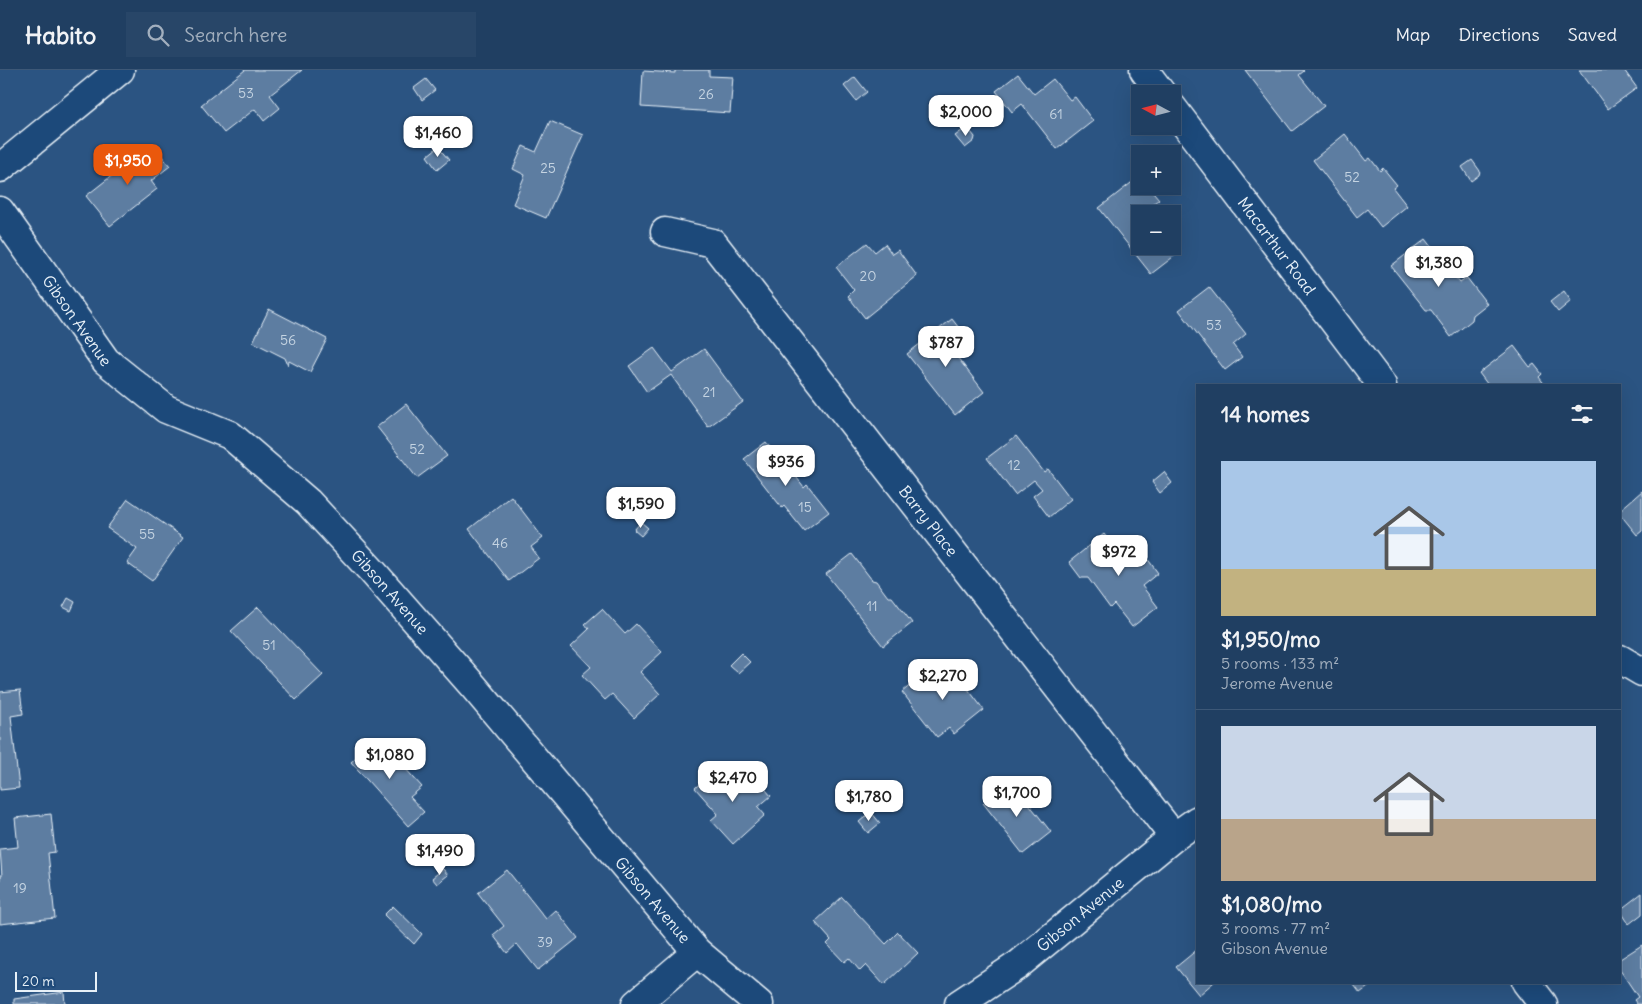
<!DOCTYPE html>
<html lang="en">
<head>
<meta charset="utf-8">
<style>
	body { margin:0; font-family:Delius,sans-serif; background:#284668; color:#f1f3f6; height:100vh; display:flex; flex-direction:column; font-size:19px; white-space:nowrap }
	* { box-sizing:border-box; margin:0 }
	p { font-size:16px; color:#a2afbe }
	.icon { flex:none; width:28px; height:28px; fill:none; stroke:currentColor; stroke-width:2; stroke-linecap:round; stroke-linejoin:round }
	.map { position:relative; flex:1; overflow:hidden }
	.details { position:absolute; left:1196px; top:314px; width:425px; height:600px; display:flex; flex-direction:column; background:#203f62; border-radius:0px; box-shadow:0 5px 20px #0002,0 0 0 1px #3d5877 }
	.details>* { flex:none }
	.needle { width:32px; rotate:277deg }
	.buttons { position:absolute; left:1131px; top:15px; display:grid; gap:10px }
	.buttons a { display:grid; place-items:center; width:50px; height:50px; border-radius:0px; background:#203f62; box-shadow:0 5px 20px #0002,0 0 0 1px #3d5877; font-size:25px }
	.scale { position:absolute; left:15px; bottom:12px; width:82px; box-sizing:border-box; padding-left:5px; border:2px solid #e8f1f8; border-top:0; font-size:14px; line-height:18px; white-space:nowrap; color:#e8f1f8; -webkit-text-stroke:4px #1f4a7a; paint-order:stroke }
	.price { position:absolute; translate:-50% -42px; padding:0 11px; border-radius:10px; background:#fff; color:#222; font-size:16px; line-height:32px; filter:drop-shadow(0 1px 2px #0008) }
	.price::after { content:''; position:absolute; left:50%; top:30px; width:15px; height:11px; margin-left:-8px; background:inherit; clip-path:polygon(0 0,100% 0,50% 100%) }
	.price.selected { background:#ea580c; color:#fff }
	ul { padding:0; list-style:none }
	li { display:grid; align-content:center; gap:10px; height:265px; padding:0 25px }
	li+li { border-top:1px solid #3d5877 }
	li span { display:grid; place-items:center; height:155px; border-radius:0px; color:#555 }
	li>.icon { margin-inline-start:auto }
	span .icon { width:90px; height:90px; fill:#fffc; stroke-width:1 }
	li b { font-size:21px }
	h2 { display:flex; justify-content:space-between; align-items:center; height:60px; padding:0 25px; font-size:21px }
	header { display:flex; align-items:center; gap:30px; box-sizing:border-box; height:70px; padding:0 25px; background:#203f62; border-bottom:1px solid #3d5877 }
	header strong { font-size:24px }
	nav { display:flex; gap:28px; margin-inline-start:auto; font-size:18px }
	.search { width:350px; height:45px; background:#284668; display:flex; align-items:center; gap:12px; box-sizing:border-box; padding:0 18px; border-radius:0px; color:#a2afbe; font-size:19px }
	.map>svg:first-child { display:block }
	.building { fill:#5d7da1; stroke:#e8f1f8 }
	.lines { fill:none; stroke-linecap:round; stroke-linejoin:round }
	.minor-casing { stroke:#e8f1f8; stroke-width:31 }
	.minor { stroke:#1f4a7a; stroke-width:28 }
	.labels { text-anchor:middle; stroke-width:4.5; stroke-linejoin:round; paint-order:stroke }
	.number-label { font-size:14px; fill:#c5d4e2 }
	.street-label { font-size:16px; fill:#e8f1f8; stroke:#1f4a7a }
</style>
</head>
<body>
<header>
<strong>Habito</strong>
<div class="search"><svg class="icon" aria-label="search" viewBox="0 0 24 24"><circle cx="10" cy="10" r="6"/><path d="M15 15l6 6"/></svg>Search here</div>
<nav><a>Map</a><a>Directions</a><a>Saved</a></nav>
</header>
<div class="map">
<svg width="1642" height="934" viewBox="0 0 1642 934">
	<rect width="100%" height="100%" fill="#2b5482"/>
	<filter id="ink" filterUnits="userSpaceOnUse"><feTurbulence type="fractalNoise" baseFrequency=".02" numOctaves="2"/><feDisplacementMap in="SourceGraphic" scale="10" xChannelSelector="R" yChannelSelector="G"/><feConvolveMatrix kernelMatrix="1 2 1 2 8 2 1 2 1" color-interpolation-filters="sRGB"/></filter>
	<g filter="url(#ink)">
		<!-- building -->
		<g class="building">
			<path d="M245,0H302L270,25L280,38L264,51L255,39L224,63L201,35Z"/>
			<path d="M675,0H709V6L733,7L730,43L641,37L643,1L675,3Z"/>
			<path d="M1245,0H1303L1304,1L1299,5L1324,36L1292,61Z"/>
			<path d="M1579,0H1624L1637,18L1608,39Z"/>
			<path d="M1018,4L1034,24L1053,9L1070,30L1075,27L1093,51L1057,79L1022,34L1012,42L996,21Z"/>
			<path d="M855,7L867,22L856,31L844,16Z"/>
			<path d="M426,9L435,20L422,30L414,18Z"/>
			<path d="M550,51L583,65L546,148L513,134L525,105L513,99L523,76L536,82Z"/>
			<path d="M967,57L975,67L974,71L965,78L955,66Z"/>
			<path d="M1345,64L1366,91L1370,88L1380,101L1383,98L1397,115L1393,118L1407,136L1381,157L1367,139L1357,147L1313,90Z"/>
			<path d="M152,74L170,96L151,111L157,119L110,156L86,126Z"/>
			<path d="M438,77L449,90L437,100L427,86Z"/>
			<path d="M1472,90L1480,101L1479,105L1471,111L1462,97Z"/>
			<path d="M1140,106V116H1148L1159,129L1149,137L1154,144H1140V176H1171L1177,184L1151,204L1099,138Z"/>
			<path d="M1426,169L1460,213L1467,208L1487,234L1473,245L1472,250L1451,267L1431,240H1426L1391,196Z"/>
			<path d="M867,173L875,182L885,174L892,184L898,180L917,206L865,248L848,226L854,220L836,197Z"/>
			<path d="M1209,217L1246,264L1233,275L1242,287L1225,300L1179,240Z"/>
			<path d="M1564,221L1571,231L1558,242L1550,232Z"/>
			<path d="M269,239L327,269L310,302L289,291L288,295L285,288L253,272Z"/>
			<path d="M952,249L966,267L951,279L984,322L955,345L907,284Z"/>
			<path d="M1514,276L1530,297L1534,294L1542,304L1539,307L1545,315H1488L1479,303Z"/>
			<path d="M654,278L672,302L704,279L743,332L708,357L671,305L647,322L629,296Z"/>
			<path d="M406,334L447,386L417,408L377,357Z"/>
			<path d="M1016,366L1044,402L1048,399L1071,429L1049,447L1033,426L1042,419L1034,410L1015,425L987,388Z"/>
			<path d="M766,372L775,384L779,385L804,417L807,414L829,442L804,461L784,436L782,438L744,389Z"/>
			<path d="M1164,402L1172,413L1160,423L1152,412Z"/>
			<path d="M1642,421V461L1637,465L1620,444V440Z"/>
			<path d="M511,426L543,468L531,477L539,488L509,511L469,459Z"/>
			<path d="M128,429L183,467L152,511L127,493L137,479L107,458Z"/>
			<path d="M641,452L648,458L641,466L634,460Z"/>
			<path d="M1104,464L1119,484L1135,472L1158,503L1142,516L1158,537L1132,557L1114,534L1110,538L1088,508H1081L1069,492Z"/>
			<path d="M852,484L872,510L876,511L888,527H892L912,553L883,576L826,504Z"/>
			<path d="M68,528L75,532L71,541L63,537Z"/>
			<path d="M258,537L323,605L296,630L231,561Z"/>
			<path d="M602,539L625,564L636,554L662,582L640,602L660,624L634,648L612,624L605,630L582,605L591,597L571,576L589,559L585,554Z"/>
			<path d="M741,583L750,592L738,603L729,595Z"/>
			<path d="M937,594L948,607L955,602L984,640L954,664L949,658L937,667L902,622Z"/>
			<path d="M20,620L23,644L11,646L19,718L0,720V622Z"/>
			<path d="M378,668L422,717L410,727L424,742L408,756L351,692Z"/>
			<path d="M722,694L745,721L757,709L771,726L758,737L765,745L733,774L711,750L718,744L695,718Z"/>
			<path d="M1011,711L1051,762L1023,784L983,733Z"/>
			<path d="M871,742L880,753L868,763L859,752Z"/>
			<path d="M51,744L55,782L48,783L55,848L0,854V806H2L0,779L18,777L15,748Z"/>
			<path d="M443,799L448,805L437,814L432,808Z"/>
			<path d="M507,800L546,849L556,840L578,868L538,900L517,874L507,883L493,865L504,856L478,823Z"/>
			<path d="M1642,823V844L1629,854L1620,840Z"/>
			<path d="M842,827L886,874L898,862L918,883L884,915L866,895L860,901L849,888L844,892L827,874L831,870L815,852Z"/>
			<path d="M393,836L422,864L414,874L384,845Z"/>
			<path d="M1642,875V934H1637L1634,930L1638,927L1620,900V889Z"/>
			<path d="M1198,879V912H1214L1199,925L1176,897Z"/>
			<path d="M1357,912H1375L1360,923L1354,915Z"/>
			<path d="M64,922L65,934H14V929Z"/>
		</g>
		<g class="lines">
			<!-- minor casing -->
			<g class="minor-casing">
				<g id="minor">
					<path d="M1144,0L1162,24"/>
					<path id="s1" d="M1172,37L1382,315"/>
					<path d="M0,98L120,0"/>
					<path id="s2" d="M0,141L106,291L166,339L230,365L308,432L372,501L474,617L697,882L759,934"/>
					<path id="s3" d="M665,162L713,173L1174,767"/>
					<path d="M1620,589L1642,602"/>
					<path d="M1526,912L1543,934"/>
					<path d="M636,934L697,882"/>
					<path id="s4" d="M959,934L1018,895L1174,767L1198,750"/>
				</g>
			</g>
			<!-- minor -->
			<use href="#minor" class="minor"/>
		</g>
	</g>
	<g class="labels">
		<!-- number labels -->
		<g class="number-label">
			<text x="246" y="28">53</text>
			<text x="706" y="29">26</text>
			<text x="1056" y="49">61</text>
			<text x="548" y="103">25</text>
			<text x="1352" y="112">52</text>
			<text x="868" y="211">20</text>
			<text x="1214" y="260">53</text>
			<text x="288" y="275">56</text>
			<text x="709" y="327">21</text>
			<text x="417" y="384">52</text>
			<text x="1014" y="400">12</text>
			<text x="805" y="442">15</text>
			<text x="147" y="469">55</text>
			<text x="500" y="478">46</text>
			<text x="872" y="541">11</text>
			<text x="269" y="580">51</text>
			<text x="20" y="823">19</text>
			<text x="545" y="877">39</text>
		</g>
		<!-- street labels -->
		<g class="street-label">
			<text dy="6" stroke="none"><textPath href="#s1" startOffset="174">Macarthur Road</textPath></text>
			<text dy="6" stroke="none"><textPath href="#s2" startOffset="134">Gibson Avenue</textPath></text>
			<text dy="6" stroke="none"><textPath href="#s3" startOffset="401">Barry Place</textPath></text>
			<text dy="6" stroke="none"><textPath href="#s2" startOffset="554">Gibson Avenue</textPath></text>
			<text dy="6" stroke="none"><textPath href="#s2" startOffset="959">Gibson Avenue</textPath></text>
			<text dy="6" stroke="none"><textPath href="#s4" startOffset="151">Gibson Avenue</textPath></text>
		</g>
	</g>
</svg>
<div class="buttons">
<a><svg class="needle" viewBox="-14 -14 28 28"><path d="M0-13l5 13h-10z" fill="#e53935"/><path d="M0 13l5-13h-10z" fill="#a2afbe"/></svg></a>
<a>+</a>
<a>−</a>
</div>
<div class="scale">20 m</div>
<b class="price" style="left:966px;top:67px">$2,000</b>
<b class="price" style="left:438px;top:88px">$1,460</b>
<b class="price selected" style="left:128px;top:116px">$1,950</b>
<b class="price" style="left:1439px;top:218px">$1,380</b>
<b class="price" style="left:946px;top:298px">$787</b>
<b class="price" style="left:786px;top:417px">$936</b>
<b class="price" style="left:641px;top:459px">$1,590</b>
<b class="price" style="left:1119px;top:507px">$972</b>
<b class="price" style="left:943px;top:631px">$2,270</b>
<b class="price" style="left:390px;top:710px">$1,080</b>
<b class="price" style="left:733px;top:733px">$2,470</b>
<b class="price" style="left:1017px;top:748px">$1,700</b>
<b class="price" style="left:869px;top:752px">$1,780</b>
<b class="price" style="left:440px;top:806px">$1,490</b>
<section class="details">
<h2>14 homes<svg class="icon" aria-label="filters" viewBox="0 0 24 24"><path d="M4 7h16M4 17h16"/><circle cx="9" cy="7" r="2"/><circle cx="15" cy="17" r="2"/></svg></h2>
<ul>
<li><span style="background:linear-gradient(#a9c7e8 70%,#c2b280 0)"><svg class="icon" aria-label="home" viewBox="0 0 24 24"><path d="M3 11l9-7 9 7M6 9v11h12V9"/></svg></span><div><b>$1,950/mo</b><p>5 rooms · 133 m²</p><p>Jerome Avenue</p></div></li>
<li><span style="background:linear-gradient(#c9d6e8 60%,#b9a48a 0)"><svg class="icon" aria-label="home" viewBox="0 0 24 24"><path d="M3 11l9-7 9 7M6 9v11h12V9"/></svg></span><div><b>$1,080/mo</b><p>3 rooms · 77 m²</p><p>Gibson Avenue</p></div></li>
</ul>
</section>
</div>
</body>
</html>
